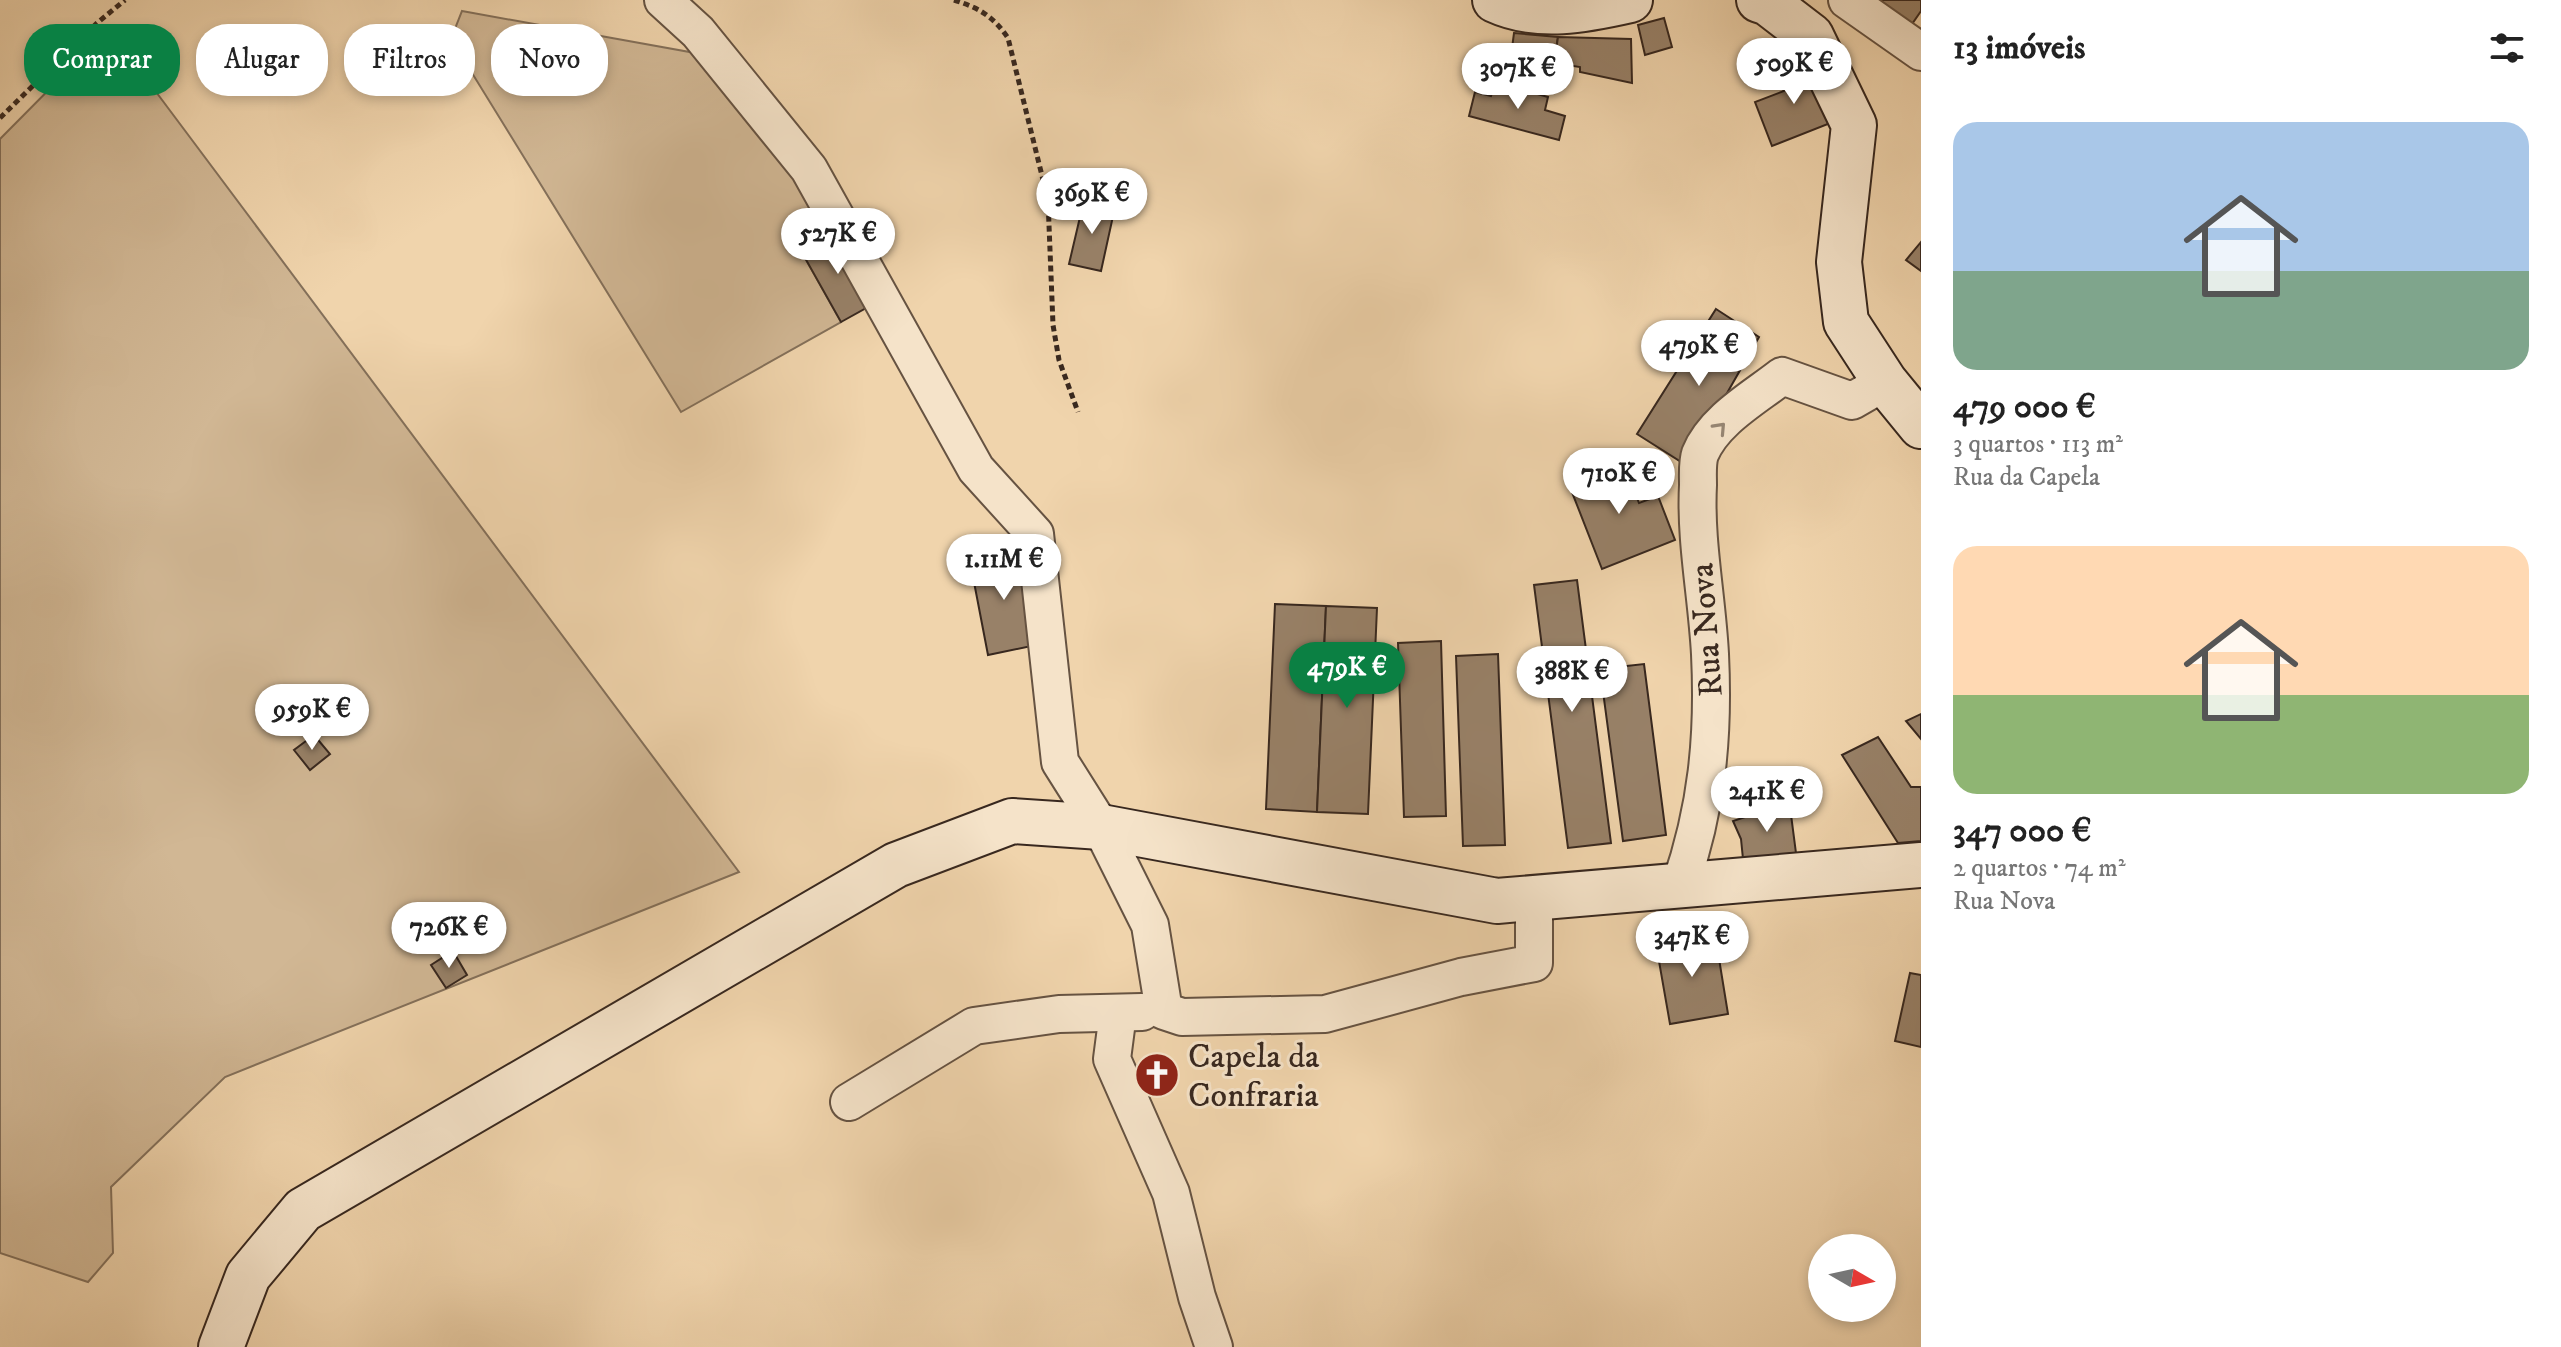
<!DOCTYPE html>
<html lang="pt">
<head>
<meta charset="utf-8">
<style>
	body { margin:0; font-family:"IM FELL DW Pica",serif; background:#f2f2f2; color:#222; height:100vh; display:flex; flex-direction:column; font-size:30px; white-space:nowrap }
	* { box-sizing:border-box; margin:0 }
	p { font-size:26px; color:#767676 }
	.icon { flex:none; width:44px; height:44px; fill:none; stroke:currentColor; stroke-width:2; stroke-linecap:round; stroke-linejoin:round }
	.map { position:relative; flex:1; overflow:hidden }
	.side { display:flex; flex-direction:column; background:#fff; width:640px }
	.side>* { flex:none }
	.banner { position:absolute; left:24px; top:24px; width:760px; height:72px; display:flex; gap:16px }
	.needle { width:52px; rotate:99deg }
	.fabs { position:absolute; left:1808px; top:1234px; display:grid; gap:16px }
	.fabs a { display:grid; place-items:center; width:88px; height:88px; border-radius:50%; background:#fff; box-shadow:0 4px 12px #0003; font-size:40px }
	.price { position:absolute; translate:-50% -68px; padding:0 18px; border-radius:28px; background:#fff; color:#222; font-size:26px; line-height:52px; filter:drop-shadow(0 2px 4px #0008) }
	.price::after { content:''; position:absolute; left:50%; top:48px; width:24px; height:18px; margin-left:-12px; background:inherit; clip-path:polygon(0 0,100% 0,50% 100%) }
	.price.active { background:#0b8043; color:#fff }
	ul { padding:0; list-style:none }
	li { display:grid; align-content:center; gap:16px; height:424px; padding:0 32px }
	li span { display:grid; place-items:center; height:248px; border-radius:24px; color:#555 }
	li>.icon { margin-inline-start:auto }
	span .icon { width:144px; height:144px; fill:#fffc; stroke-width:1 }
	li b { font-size:34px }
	h2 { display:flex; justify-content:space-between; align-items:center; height:96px; padding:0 32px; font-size:34px }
	.tag { padding:0 28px; border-radius:32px; background:#fff; box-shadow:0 4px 12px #0003; font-size:28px; line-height:72px }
	.tag.active { background:#0b8043; color:#fff }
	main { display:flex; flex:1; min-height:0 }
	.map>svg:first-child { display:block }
	.green { fill:#d1b794; stroke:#84705a; stroke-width:2 }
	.building { fill:#988168; stroke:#38281f; stroke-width:2 }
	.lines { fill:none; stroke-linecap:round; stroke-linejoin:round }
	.minor-casing { stroke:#665342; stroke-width:40 }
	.secondary-casing { stroke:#38281f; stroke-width:48 }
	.path { stroke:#38281f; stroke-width:5; stroke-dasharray:6 4; stroke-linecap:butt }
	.minor { stroke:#f5e3c9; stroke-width:36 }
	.secondary { stroke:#f5e3c9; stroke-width:44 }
	.oneway { stroke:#968674 }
	.labels { text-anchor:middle; stroke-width:6; stroke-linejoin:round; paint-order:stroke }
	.street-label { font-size:34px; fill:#38281f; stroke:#f5e3c9 }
	.poi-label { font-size:34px; fill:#38281f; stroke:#f5e3c9; text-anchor:start }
</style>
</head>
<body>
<main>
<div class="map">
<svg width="1921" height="1347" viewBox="0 0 1921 1347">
	<rect width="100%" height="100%" fill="#f0d4ac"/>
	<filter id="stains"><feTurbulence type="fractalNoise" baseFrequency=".0025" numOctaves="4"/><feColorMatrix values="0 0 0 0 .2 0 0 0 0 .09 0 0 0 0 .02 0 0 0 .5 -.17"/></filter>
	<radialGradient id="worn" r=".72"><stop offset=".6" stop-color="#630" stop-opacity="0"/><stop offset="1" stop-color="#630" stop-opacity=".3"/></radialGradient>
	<!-- green -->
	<g class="green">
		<path d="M462,11L706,55L834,230L800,249L841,322L681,412L451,39Z"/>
		<path d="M109,29L739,872L225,1077L111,1187L113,1253L88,1282L0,1253V139Z"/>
	</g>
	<!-- building -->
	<g class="building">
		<path d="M1879,0H1921V11L1912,24Z"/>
		<path d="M1664,18L1672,47L1645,55L1638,25Z"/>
		<path d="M1514,33L1558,37L1549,92L1507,86Z"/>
		<path d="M1558,37L1631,39L1632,83L1580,72V67L1554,63Z"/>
		<path d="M1805,60L1833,122L1772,146L1755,102L1784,91L1774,72Z"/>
		<path d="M1495,82L1548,97L1545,110L1565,116L1559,140L1469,116L1475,92L1491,96Z"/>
		<path d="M1084,200L1115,207L1101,271L1069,264Z"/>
		<path d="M834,230L875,303L841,322L800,249Z"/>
		<path d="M1921,242V271L1906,260Z"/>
		<path d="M1716,309L1759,337L1686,465L1637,434Z"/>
		<path d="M1622,460L1639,503L1658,496L1675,540L1602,569L1568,482Z"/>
		<path d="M1003,549L1005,561L1023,557L1041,644L988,655L969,556Z"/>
		<path d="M1577,580L1611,843L1568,848L1534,585Z"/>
		<path d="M1275,604L1326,606L1317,812L1266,809Z"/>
		<path d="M1326,606L1377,608L1368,814L1317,812Z"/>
		<path d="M1441,641L1446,816L1404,817L1398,643Z"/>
		<path d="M1498,654L1505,845L1463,846L1456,656Z"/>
		<path d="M1644,664L1666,835L1623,841L1600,669Z"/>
		<path d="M1921,714V739L1906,721Z"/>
		<path d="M314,735L330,754L310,770L294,750Z"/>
		<path d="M1878,737L1911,787H1921V841L1898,843L1842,755Z"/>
		<path d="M1790,807L1796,853L1743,859L1741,839L1733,821L1763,811Z"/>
		<path d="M1715,934L1728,1014L1670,1024L1656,944Z"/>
		<path d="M453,951L467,975L446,988L431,965Z"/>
		<path d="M1910,973L1921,975V1047L1895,1041Z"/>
	</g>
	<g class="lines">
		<!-- minor casing -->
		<g class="minor-casing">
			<g id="minor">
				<path d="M663,0L698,32L809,169L976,469L1035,534L1060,762L1101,827L1150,925L1164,1011L1182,1017L1325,1014L1461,977L1534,963V898"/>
				<path d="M1847,0L1921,52"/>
				<path d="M1680,886C1707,808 1714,737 1710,654C1707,597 1695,541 1698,485C1698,475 1697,463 1700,454C1714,420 1754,398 1782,376L1852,401L1885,382"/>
				<path d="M1118,1013L1112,1059L1171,1193L1197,1297L1214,1347"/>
				<path d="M849,1102L974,1026L1059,1014L1142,1012"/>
			</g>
		</g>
		<!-- secondary casing -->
		<g class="secondary-casing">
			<g id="secondary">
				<path d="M1495,0C1538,20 1586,10 1630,0"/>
				<path d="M1759,0L1768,3L1811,36L1854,125L1839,262L1846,322L1885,382L1921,426"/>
				<path d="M221,1347L248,1276L303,1210L896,865L1012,821L1101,827L1497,901L1921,865"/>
			</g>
		</g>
		<!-- path -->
		<g class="path">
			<path d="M954,0C979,8 993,16 1008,38L1048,200L1053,325L1059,360L1078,412"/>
			<path d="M0,118L97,23L125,0"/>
		</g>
		<!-- minor -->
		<use href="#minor" class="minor"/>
		<!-- secondary -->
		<use href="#secondary" class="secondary"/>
	</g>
	<!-- one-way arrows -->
	<defs><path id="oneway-chevron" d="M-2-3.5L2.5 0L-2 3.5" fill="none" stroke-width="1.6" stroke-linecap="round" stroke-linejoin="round" transform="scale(2)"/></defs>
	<use class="oneway" href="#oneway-chevron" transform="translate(1720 428) rotate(-47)"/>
	<!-- icons -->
	<defs>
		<g id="church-disc" transform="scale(2.3)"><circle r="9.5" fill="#8f2418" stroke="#f5e3c9"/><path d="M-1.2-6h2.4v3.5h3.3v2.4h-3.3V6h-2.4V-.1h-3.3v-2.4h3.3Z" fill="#fff"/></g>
	</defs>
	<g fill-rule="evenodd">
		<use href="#church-disc" x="1157" y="1075"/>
	</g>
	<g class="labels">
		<!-- street labels -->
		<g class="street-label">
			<text transform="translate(1705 630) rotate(-94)" y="12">Rua Nova</text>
		</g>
		<!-- poi labels -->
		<g class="poi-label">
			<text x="1188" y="1067">Capela da<tspan x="1188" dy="39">Confraria</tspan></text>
		</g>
	</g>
	<rect width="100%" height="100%" filter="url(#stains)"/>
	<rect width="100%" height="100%" fill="url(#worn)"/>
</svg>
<div class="fabs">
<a><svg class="needle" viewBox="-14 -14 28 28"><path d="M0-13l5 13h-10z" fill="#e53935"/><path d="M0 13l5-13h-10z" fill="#767676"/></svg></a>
</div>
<b class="price" style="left:1794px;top:106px">509K €</b>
<b class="price" style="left:1518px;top:111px">307K €</b>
<b class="price" style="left:1092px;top:236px">369K €</b>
<b class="price" style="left:838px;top:276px">527K €</b>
<b class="price" style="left:1699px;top:388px">479K €</b>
<b class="price" style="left:1619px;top:516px">710K €</b>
<b class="price" style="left:1004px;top:602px">1.11M €</b>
<b class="price active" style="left:1347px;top:710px">479K €</b>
<b class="price" style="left:1572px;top:714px">388K €</b>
<b class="price" style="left:312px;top:752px">959K €</b>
<b class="price" style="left:1767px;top:834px">241K €</b>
<b class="price" style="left:449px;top:970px">726K €</b>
<b class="price" style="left:1692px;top:979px">347K €</b>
<div class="banner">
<a class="tag active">Comprar</a>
<a class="tag">Alugar</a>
<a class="tag">Filtros</a>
<a class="tag">Novo</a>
</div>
</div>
<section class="side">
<h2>13 imóveis<svg class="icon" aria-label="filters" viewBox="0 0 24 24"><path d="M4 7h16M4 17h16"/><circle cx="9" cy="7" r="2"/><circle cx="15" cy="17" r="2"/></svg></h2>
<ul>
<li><span style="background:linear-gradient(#a9c7e8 60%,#7fa58c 0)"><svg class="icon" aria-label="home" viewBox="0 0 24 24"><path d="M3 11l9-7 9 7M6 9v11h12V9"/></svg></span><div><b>479 000 €</b><p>3 quartos · 113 m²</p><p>Rua da Capela</p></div></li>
<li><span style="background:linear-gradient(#ffd9b3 60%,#8fb573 0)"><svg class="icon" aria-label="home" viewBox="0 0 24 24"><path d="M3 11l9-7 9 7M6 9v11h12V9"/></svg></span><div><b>347 000 €</b><p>2 quartos · 74 m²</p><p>Rua Nova</p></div></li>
</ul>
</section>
</main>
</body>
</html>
